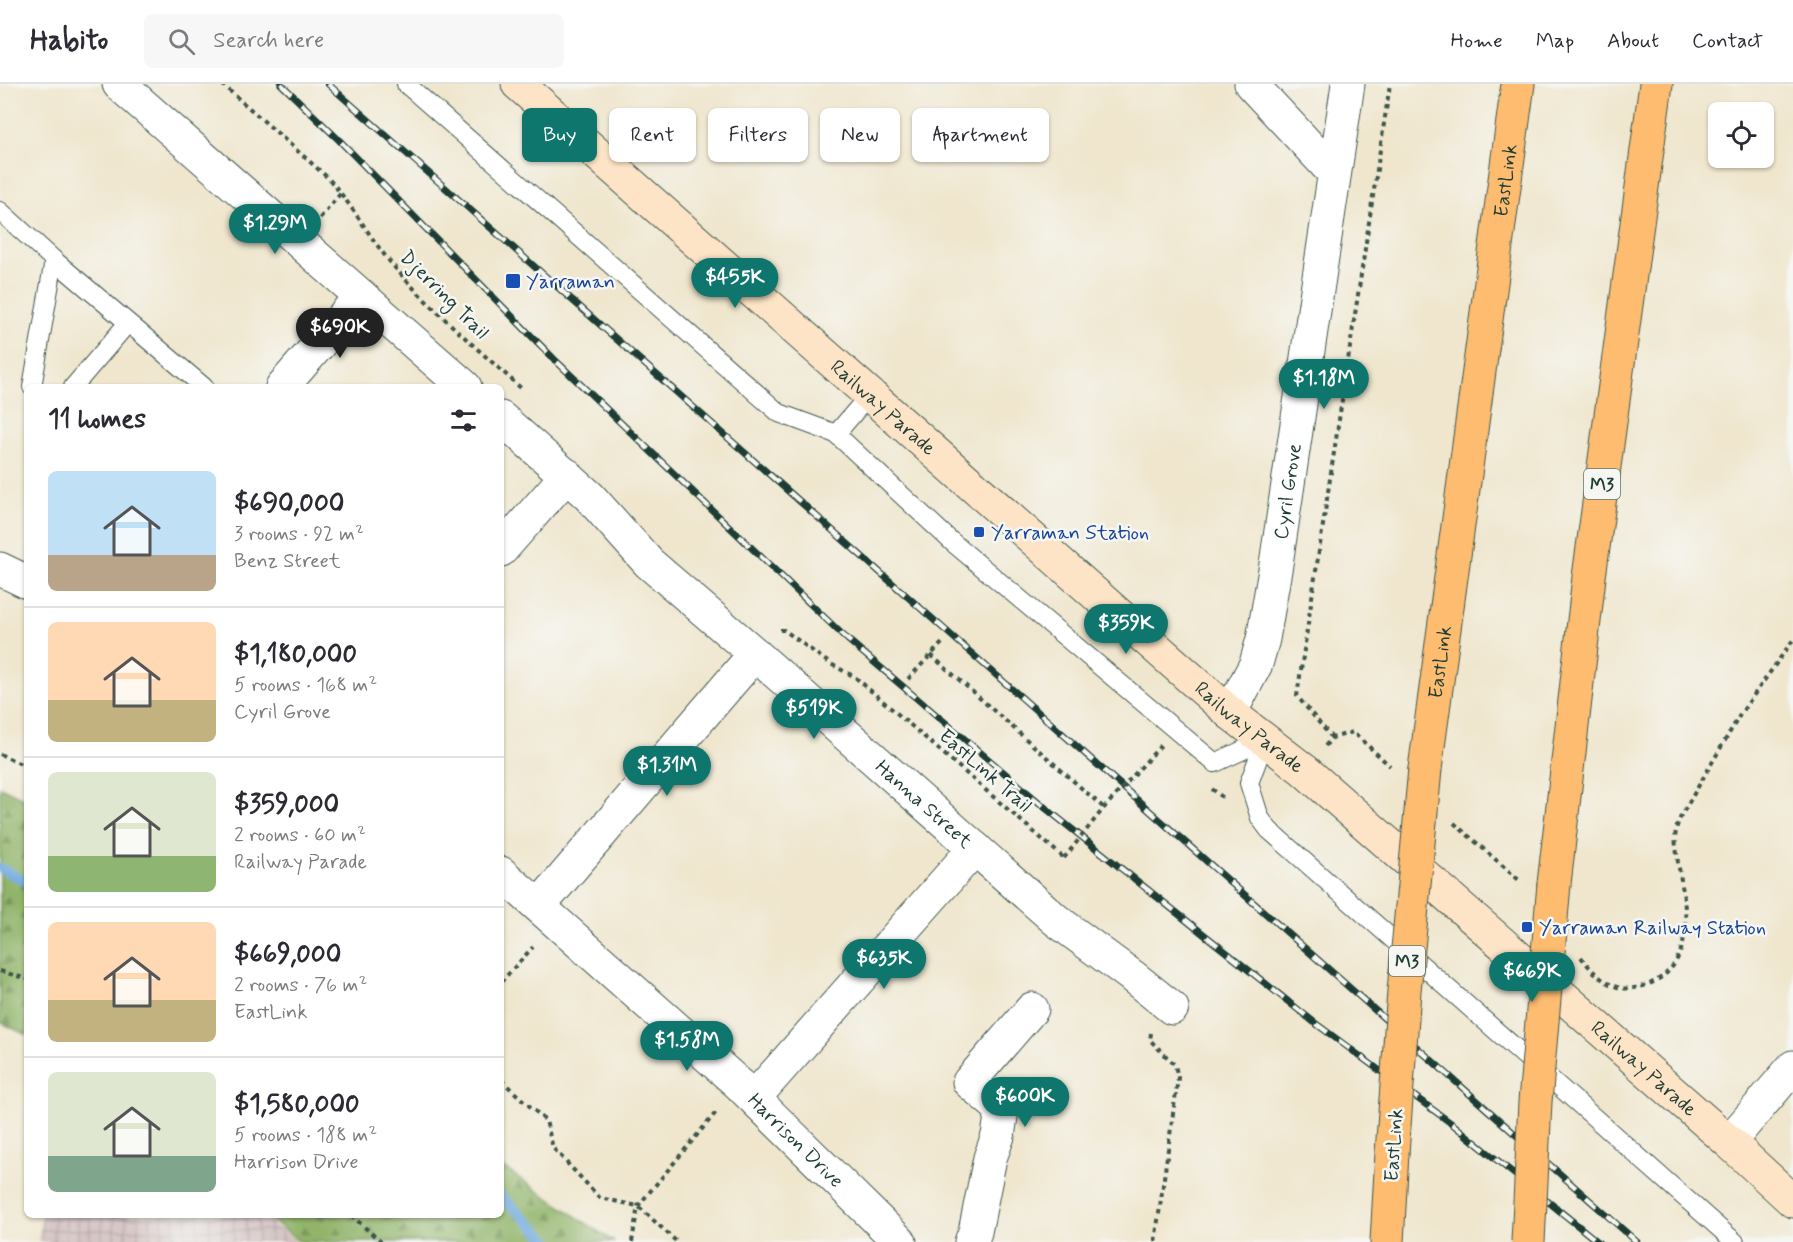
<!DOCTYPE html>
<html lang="en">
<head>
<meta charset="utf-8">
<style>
	body { margin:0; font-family:Mynerve,sans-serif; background:#f7f7f7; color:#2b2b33; height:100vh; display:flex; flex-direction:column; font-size:22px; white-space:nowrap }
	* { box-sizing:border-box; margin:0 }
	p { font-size:20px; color:#7c7c81 }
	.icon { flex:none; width:33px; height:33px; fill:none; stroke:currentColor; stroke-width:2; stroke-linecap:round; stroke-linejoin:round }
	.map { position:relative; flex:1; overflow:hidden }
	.sheet { position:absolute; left:24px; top:300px; width:480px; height:834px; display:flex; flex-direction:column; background:#fff; border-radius:9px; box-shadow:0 2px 4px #0004 }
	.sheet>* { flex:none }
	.guide { position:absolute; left:522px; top:24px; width:570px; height:54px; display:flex; gap:12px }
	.fabs { position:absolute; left:1708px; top:18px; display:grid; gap:12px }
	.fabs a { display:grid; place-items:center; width:66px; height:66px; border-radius:9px; background:#fff; box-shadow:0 2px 4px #0004; font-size:30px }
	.price { position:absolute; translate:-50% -51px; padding:0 14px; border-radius:21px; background:#0f766e; color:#fff; font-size:20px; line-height:39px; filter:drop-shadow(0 2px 3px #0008) }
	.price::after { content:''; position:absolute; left:50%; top:36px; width:18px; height:14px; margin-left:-9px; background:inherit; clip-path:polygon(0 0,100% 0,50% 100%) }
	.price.active { background:#222; color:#fff }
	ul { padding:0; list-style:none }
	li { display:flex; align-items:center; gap:18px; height:150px; padding:0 24px }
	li+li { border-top:2px solid #e1e1e2 }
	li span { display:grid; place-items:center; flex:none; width:168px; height:120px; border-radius:9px; color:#555 }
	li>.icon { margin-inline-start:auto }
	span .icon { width:72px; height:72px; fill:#fffc; stroke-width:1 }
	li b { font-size:26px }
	h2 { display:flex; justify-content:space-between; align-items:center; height:72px; padding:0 24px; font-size:26px }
	.chip { padding:0 21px; border-radius:9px; background:#fff; box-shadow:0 2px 4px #0004; font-size:21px; line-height:54px }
	.chip.active { background:#0f766e; color:#fff }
	header { display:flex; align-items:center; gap:36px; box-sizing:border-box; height:84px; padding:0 30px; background:#fff; border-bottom:2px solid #e1e1e2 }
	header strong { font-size:28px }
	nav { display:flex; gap:33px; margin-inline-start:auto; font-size:21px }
	.search { width:420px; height:54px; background:#f7f7f7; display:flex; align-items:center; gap:15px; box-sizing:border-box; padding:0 21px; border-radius:9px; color:#7c7c81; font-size:22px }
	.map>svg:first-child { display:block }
	.industrial { fill:url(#industrial-grid) }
	.forest { fill:url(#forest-firs); stroke:#58784e; stroke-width:1.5 }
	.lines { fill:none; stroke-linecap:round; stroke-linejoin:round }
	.stream { stroke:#6fa9df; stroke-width:10 }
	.service-casing { stroke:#3e564b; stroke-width:20 }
	.minor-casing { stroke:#3e564b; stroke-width:35 }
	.secondary-casing { stroke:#3e564b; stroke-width:35 }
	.motorway-casing { stroke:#3e564b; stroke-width:35 }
	.path { stroke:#3e564b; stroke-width:4; stroke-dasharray:4.5 4.5; stroke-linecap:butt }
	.service { stroke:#fff; stroke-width:18 }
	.minor { stroke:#fff; stroke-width:33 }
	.secondary { stroke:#fee4c6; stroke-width:33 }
	.motorway { stroke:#fdbc70; stroke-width:33 }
	.rail-casing { stroke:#1f3d34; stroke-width:7 }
	.rail { stroke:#f6f6f2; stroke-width:4.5; stroke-dasharray:14; stroke-linecap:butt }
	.motorway-bridge-casing { stroke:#3e564b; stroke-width:35; stroke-linecap:butt }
	.path-bridge { stroke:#3e564b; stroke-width:4; stroke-dasharray:4.5 4.5; stroke-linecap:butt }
	.motorway-bridge { stroke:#fdbc70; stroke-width:33 }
	.transit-dot { fill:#1a4fb4; stroke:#f6f6f2; stroke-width:2 }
	.labels { text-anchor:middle; stroke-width:5; stroke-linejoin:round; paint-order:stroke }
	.shield { fill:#f6f6f2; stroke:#60746d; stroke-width:1.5 }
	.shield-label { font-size:18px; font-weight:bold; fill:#1f3d34 }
	.street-label { font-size:20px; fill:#1f3d34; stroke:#f6f6f2 }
	.transit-label { font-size:20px; fill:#164399; stroke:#f6f6f2; text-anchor:start }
</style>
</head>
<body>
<header>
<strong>Habito</strong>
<div class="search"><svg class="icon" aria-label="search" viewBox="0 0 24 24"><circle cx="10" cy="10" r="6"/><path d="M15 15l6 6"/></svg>Search here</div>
<nav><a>Home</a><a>Map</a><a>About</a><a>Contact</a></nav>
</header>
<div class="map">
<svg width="1793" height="1158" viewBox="0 0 1793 1158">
	<defs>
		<pattern id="industrial-grid" width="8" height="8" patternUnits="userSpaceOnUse" patternTransform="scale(1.5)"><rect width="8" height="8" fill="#d1bfbf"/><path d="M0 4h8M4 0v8" fill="none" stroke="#a99c9c"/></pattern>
		<pattern id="forest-firs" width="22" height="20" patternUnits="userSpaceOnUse" patternTransform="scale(1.5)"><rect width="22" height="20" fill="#90b469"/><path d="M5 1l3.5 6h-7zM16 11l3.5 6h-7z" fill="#759457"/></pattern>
	</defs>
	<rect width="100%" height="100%" fill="#f6f6f2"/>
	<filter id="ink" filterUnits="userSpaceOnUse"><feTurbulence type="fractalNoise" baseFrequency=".0167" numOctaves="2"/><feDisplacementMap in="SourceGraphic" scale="12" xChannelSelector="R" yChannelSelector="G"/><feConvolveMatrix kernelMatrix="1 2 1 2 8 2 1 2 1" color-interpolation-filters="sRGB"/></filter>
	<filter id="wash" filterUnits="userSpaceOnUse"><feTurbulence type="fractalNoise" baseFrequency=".008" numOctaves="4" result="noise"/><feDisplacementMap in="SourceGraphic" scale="24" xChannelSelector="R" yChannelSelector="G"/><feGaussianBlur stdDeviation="1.35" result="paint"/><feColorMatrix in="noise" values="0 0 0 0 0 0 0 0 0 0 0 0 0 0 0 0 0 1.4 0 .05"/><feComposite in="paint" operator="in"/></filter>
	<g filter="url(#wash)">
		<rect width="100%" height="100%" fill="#efe6cd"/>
		<!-- industrial -->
		<path class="industrial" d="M42,1131H263L297,1158H38Z"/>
		<!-- forest -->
		<g class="forest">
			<path d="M0,703L27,716V951L0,938Z"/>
			<path d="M501,1082L614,1158H300L266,1131H501Z"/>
		</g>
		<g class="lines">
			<!-- stream -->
			<g class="stream">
				<path d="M0,784L27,798"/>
				<path d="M501,1112L550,1158"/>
			</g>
		</g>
	</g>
	<g filter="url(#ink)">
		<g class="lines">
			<!-- service casing -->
			<g class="service-casing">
				<g id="service">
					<path d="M406,0L779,329L836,350"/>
					<path d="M0,127L54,176L204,303"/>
					<path d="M32,303L54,176"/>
					<path d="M73,303L127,240"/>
					<path d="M870,310L836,350L951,457L1215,679L1265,656"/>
					<path d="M1265,656L1249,699L1260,734L1269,746L1735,1158"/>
				</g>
			</g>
			<!-- minor casing -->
			<g class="minor-casing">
				<g id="minor">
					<path d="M119,0L465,303"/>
					<path d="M1251,0L1334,89"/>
					<path d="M282,303L361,212"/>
					<path id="s1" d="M501,334L589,412L649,479L755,570L1056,836L1132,892L1172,924"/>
					<path d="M501,466L567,391"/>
					<path d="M0,485L27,498"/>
					<path id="s2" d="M1230,629L1256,580L1263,555L1276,480L1348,0"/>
					<path id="s3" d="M501,789L739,1000L900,1158"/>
					<path d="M539,822L755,570"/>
					<path d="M754,1014L975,764"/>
					<path d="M1729,1058L1793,983"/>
					<path d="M971,1158L975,1148L990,1074L998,1052L1002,1026L969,998L1032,925"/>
				</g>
			</g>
			<!-- secondary casing -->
			<g class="secondary-casing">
				<g id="secondary">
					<path id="s4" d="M518,0L1230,629L1304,686L1729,1058L1793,1117"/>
				</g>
			</g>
			<!-- motorway casing -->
			<g class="motorway-casing">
				<g id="motorway">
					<path id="s5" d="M1425,685L1518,0"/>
					<path d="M1554,800L1589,493L1656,0"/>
					<path d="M1387,1158L1392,1069"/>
				</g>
			</g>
			<!-- path -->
			<g class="path">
				<path d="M222,0L327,93C351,119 368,151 390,178C429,224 477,264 522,305"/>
				<path d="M320,134L341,109"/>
				<path d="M780,546H784L829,579L855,593L1064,774"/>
				<path d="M931,571L1104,724"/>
				<path d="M908,595L945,556"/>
				<path d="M1332,654L1297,612L1390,0"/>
				<path d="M1325,662L1332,654L1353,648L1390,682"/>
				<path d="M0,670L27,683"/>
				<path d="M1212,705L1225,715"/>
				<path d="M1454,739L1520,797"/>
				<path d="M1581,873C1596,892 1613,910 1639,903C1654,900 1668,891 1676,877C1693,847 1683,810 1678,778C1677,767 1674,756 1676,746C1677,741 1679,737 1681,732L1741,629L1793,556"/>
				<path d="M0,887L27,895"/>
				<path d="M501,898L533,863"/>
				<path d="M1151,949L1150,956L1175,981L1178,994L1155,1158"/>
				<path d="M501,996L546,1037L553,1064L600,1114L638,1122L677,1158"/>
				<path d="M351,1131L381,1158"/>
				<path d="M632,1158L638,1122L718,1026"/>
			</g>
			<!-- service -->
			<use href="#service" class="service"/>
			<!-- minor -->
			<use href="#minor" class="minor"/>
			<!-- secondary -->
			<use href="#secondary" class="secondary"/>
			<!-- motorway -->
			<use href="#motorway" class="motorway"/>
			<!-- rail casing -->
			<g class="rail-casing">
				<g id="rail">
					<path d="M281,0L340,57L554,275L847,555L1048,726L1315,939L1455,1042L1598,1158"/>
					<path d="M328,0L1637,1158"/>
				</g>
			</g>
			<!-- rail -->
			<use href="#rail" class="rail"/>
			<!-- motorway-bridge casing -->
			<g class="motorway-bridge-casing">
				<g id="motorway-bridge">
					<path d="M1392,1069L1404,907L1425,685"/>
					<path d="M1528,1158L1535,1018L1554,800"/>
				</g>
			</g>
			<!-- path-bridge -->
			<path class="path-bridge" d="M1064,774L1104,724L1161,661"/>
			<!-- motorway-bridge -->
			<use href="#motorway-bridge" class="motorway-bridge"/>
		</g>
	</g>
	<!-- markers -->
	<g class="transit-dot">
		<rect x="505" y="189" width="16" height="16" rx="3"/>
		<rect x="973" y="442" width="12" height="12" rx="3"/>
		<rect x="1521" y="837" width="12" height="12" rx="3"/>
	</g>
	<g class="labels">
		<!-- shield labels -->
		<g class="shield">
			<rect x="1584" y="385" width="36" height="30" rx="4.5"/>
			<rect x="1389" y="862" width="36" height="30" rx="4.5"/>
		</g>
		<g class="shield-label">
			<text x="1602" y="406">M3</text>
			<text x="1407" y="883">M3</text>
		</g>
		<!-- street labels -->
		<g class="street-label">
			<text dy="7" stroke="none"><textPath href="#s5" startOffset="594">EastLink</textPath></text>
			<text transform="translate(445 210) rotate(45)" y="7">Djerring Trail</text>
			<text dy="7" stroke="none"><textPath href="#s4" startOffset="488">Railway Parade</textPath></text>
			<text dy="7" stroke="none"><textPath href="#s2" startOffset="231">Cyril Grove</textPath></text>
			<text dy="7" stroke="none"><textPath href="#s5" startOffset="108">EastLink</textPath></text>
			<text dy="7" stroke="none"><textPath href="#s4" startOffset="974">Railway Parade</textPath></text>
			<text transform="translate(986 686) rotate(41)" y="7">EastLink Trail</text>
			<text dy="7" stroke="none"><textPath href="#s1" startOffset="573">Hanna Street</textPath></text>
			<text dy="7" stroke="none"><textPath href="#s4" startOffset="1496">Railway Parade</textPath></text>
			<text dy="7" stroke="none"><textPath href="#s3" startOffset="398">Harrison Drive</textPath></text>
			<text transform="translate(1393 1061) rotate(-86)" y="7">EastLink</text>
		</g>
		<!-- transit labels -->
		<g class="transit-label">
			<text x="526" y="204">Yarraman</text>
			<text x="991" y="455">Yarraman Station</text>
			<text x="1539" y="850">Yarraman Railway Station</text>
		</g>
	</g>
</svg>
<div class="fabs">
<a><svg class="icon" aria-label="locate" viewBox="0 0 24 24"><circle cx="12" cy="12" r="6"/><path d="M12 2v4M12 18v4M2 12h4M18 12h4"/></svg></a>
</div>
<b class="price" style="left:275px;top:171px">$1.29M</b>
<b class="price" style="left:735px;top:225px">$455K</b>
<b class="price active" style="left:340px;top:275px">$690K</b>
<b class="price" style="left:1324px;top:326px">$1.18M</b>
<b class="price" style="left:1126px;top:571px">$359K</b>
<b class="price" style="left:814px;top:656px">$519K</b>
<b class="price" style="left:667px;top:713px">$1.31M</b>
<b class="price" style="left:884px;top:906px">$635K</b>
<b class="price" style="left:1532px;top:919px">$669K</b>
<b class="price" style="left:687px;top:988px">$1.58M</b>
<b class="price" style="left:1025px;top:1044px">$600K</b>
<div class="guide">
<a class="chip active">Buy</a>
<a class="chip">Rent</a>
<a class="chip">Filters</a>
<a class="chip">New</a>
<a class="chip">Apartment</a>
</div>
<section class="sheet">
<h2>11 homes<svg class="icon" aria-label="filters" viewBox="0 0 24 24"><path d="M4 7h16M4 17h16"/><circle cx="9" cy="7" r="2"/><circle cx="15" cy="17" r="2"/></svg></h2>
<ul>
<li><span style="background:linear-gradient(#bfe0f5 70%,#b9a48a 0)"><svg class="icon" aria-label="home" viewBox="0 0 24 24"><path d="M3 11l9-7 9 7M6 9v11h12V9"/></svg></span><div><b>$690,000</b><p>3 rooms · 92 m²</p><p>Benz Street</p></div></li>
<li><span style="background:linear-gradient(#ffd9b3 65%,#c2b280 0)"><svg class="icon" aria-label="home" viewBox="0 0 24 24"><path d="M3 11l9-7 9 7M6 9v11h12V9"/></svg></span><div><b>$1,180,000</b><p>5 rooms · 168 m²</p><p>Cyril Grove</p></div></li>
<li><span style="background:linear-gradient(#dfe7d0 70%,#8fb573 0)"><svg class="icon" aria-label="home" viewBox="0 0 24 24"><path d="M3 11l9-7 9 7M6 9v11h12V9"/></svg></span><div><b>$359,000</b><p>2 rooms · 60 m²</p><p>Railway Parade</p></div></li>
<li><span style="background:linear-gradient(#ffd9b3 65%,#c2b280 0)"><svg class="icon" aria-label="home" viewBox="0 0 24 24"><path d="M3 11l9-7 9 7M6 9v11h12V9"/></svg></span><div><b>$669,000</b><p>2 rooms · 76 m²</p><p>EastLink</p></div></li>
<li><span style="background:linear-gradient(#dfe7d0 70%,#7fa58c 0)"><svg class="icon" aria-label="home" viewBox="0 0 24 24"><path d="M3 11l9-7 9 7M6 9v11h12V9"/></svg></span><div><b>$1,580,000</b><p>5 rooms · 188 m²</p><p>Harrison Drive</p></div></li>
</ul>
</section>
</div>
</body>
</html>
